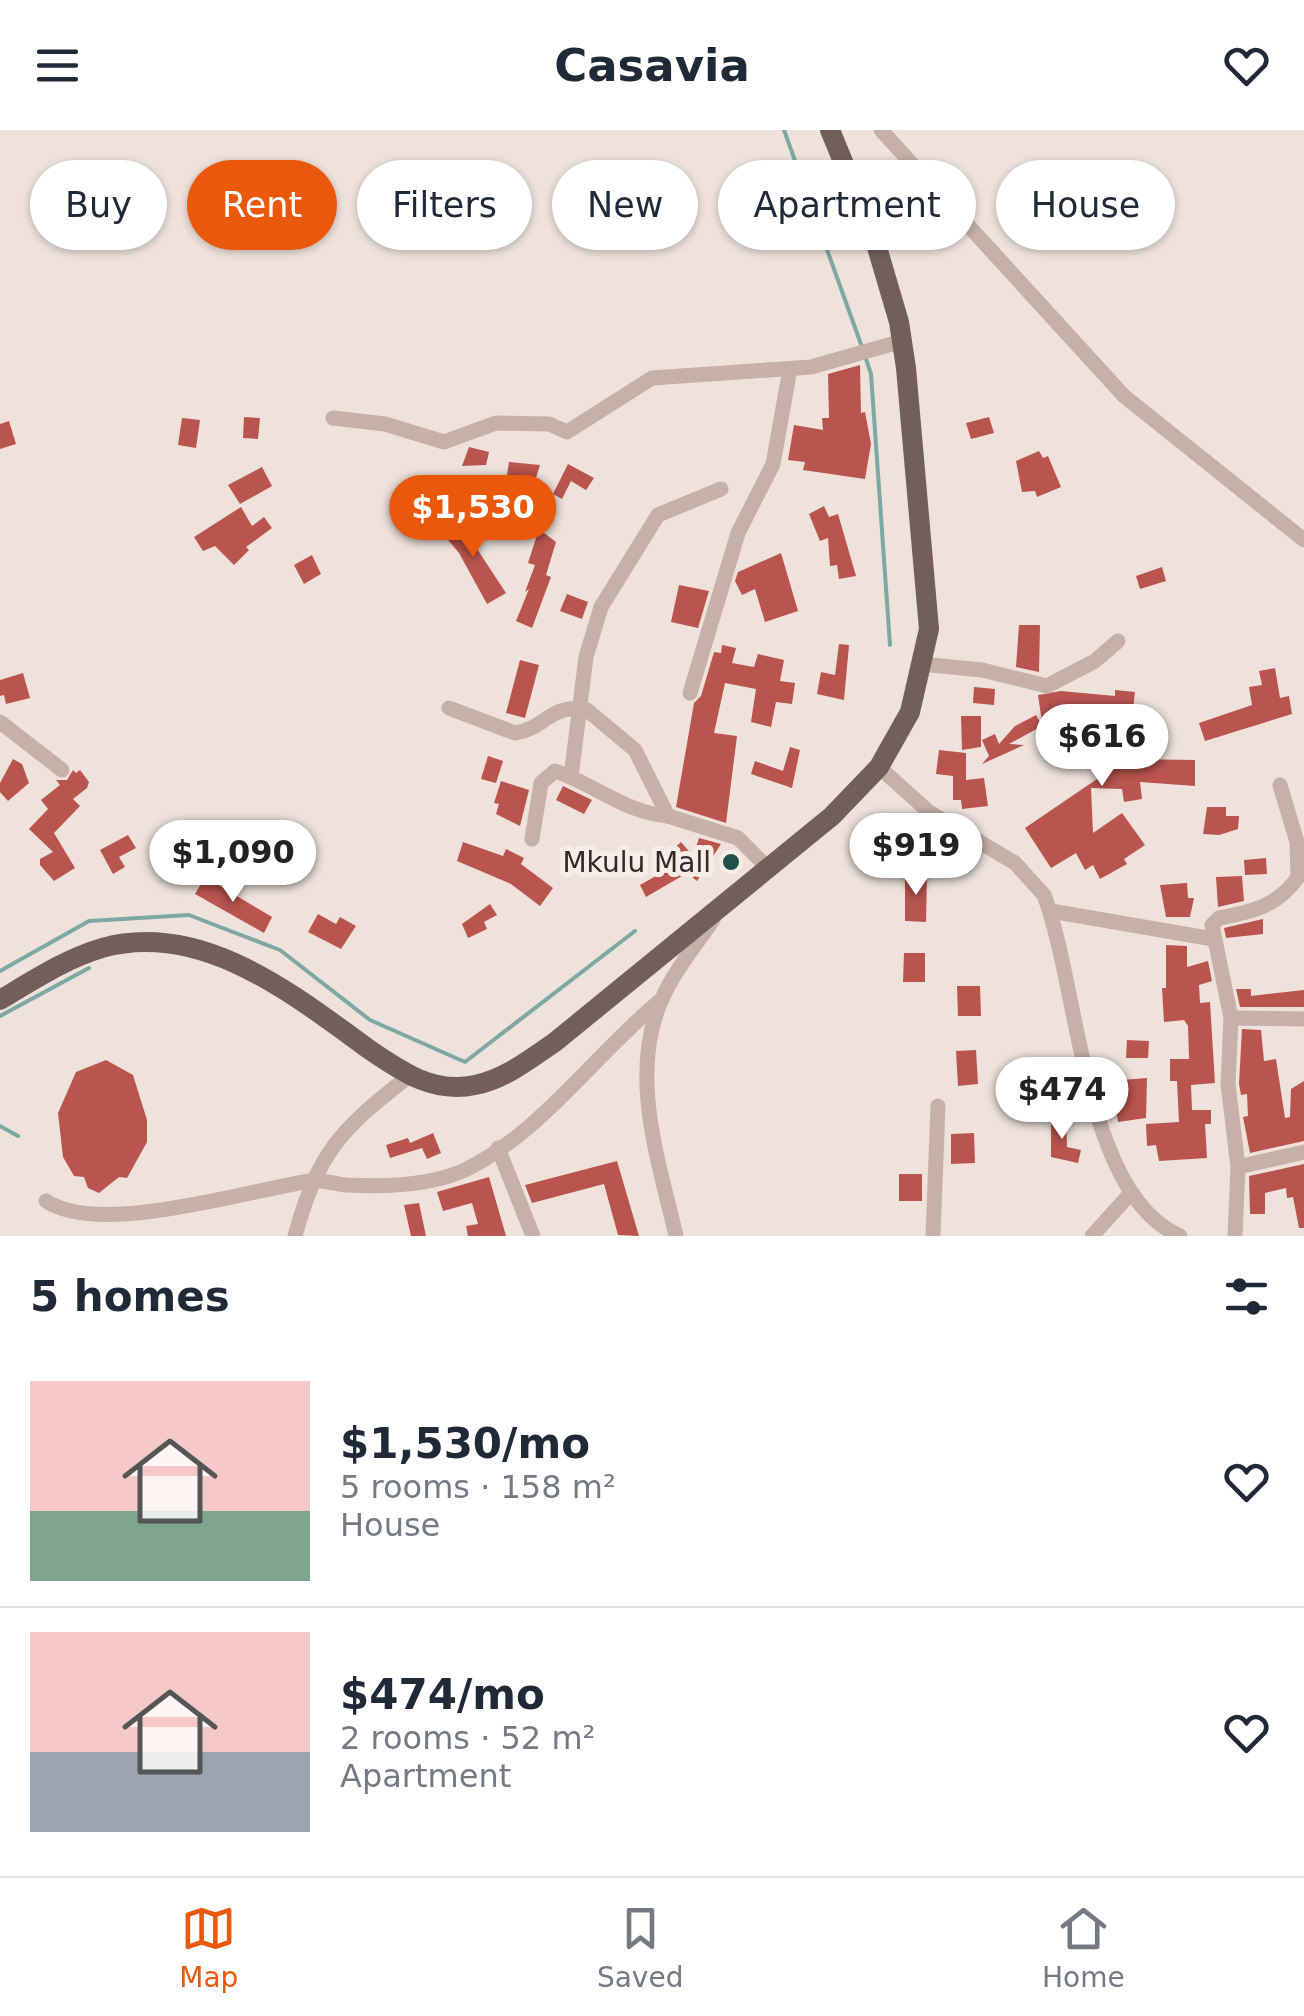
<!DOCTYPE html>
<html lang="en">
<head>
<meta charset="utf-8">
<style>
	body { margin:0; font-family:"DejaVu Sans",sans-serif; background:#f2f2f3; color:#1f2937; height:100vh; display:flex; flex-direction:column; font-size:38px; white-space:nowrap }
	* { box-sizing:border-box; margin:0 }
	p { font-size:32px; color:#747a83 }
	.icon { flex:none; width:55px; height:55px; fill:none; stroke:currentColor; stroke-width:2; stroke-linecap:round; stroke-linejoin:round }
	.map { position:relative; height:1106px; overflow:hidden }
	.drawer { display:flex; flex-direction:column; background:#fff; flex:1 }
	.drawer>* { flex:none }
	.guide { position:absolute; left:30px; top:30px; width:1245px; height:90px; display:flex; gap:20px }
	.price { position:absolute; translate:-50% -85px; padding:0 22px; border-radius:35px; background:#fff; color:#222; font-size:32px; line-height:65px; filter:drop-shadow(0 2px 5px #0008) }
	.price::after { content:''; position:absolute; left:50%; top:60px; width:30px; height:22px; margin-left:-15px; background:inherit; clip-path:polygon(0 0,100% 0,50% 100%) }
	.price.active { background:#ea580c; color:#fff }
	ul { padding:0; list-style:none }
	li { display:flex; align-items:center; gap:30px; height:250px; padding:0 30px }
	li+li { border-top:2px solid #e0e1e3 }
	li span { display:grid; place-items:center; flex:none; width:280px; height:200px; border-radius:0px; color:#555 }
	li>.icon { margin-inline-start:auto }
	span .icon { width:120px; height:120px; fill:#fffc; stroke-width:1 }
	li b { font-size:42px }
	h2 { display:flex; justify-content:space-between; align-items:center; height:120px; padding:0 30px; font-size:42px }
	.pill { padding:0 35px; border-radius:45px; background:#fff; box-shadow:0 2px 8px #0004; font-size:35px; line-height:90px }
	.pill.active { background:#ea580c; color:#fff }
	header { display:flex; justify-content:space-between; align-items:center; height:130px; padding:0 30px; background:#fff; font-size:45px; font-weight:700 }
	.dock { display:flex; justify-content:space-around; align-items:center; height:140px; border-top:2px solid #e0e1e3; background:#fff; font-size:28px; color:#747a83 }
	.dock a { display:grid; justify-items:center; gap:5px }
	.dock .active { color:#ea580c }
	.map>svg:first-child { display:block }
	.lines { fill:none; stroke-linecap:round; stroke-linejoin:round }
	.stream { stroke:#7da9a2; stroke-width:4 }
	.building { fill:#b9544f }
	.minor { stroke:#c6b0a8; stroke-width:15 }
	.major { stroke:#745e5a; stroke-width:20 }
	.poi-dot { fill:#22504b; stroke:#f7ede7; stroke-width:4 }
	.labels { text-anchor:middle; stroke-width:10; stroke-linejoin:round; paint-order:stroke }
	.poi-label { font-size:28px; fill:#332928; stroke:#f7ede7; text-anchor:end }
</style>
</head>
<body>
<header><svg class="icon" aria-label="menu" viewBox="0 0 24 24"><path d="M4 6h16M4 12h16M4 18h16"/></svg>Casavia<svg class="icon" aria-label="heart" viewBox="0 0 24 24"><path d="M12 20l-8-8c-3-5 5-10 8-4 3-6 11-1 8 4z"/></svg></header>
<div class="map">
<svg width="1304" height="1106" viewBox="0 0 1304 1106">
	<rect width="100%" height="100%" fill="#efe2db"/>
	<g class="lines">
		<!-- stream -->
		<g class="stream">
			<path d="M784,0L862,217"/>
			<path d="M865,226L871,244L890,515"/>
			<path d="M0,841L89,791L189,785L280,820L370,890L465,932L635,801"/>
			<path d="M0,886L89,838"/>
			<path d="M0,996L18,1006"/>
		</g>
	</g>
	<!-- building -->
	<g class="building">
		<path d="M860,235L861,283L865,282L871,314L865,349L803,340L805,332L788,330L794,295L823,300L822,288H829L828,244Z"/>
		<path d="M244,287L260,288L258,309L243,308Z"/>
		<path d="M989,287L994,303L971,309L966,293Z"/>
		<path d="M182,288L200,290L196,318L178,315Z"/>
		<path d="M9,291L16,314L0,319V294Z"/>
		<path d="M469,317L489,322L486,335L462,336Z"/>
		<path d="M1039,321L1043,328L1048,326L1061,357L1037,367L1035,361L1022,362L1016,331Z"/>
		<path d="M509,332L540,335L522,393L501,384Z"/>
		<path d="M568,334L594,348L586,360L571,351L562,369L553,364Z"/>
		<path d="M262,337L272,356L240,374L228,355Z"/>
		<path d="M824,376L829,387L838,384L856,446L839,449L837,435L830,436L828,408L820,411L809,384Z"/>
		<path d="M241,377L252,396L264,387L272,398L246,417L249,420L234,435L215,416L203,421L194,407Z"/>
		<path d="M454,384L506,463L487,474L459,423L438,398Z"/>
		<path d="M539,399L556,412L546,445L551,447L532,498L516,491L529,459L525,462L535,435L528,433Z"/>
		<path d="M781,423L798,481L765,492L755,459L742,465L735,451L738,442Z"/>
		<path d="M312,425L321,444L304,454L294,435Z"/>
		<path d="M1162,437L1166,451L1140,459L1136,446Z"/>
		<path d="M679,455L709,461L698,498L671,492Z"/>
		<path d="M567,464L588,472L582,489L560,481Z"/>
		<path d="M1019,495H1040L1039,542L1016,537Z"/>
		<path d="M839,514L849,515L844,570L817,564L821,542L835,545Z"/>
		<path d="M722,515L736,518L732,533L754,537L758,524L784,530L780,551L795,553L792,574L776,572L771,597L751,592L756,559L725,553L714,603L737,606L726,693L676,677L694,573L701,566L714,522L721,523Z"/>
		<path d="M520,530L539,535L525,588L506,583Z"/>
		<path d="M1275,538L1280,568L1289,566L1292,584L1205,611L1199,593L1252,575L1249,557L1262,555L1259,541Z"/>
		<path d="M23,543L30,568L6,574L4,565L0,566V550Z"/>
		<path d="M974,557L995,559L994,575L973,573Z"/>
		<path d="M1115,560L1135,562L1130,604H1125L1126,629L1195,630V656L1140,652L1142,669L1124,672L1122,659L1091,658L1093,703L1122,683L1145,715L1124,729L1127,734L1100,749L1093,735L1085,740L1076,723L1051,738L1025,698L1097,649L1098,635L1112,636V588L1059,581L1042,592L1038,565L1061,561L1115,566Z"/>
		<path d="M1036,585L1042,596L1009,614L1024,615L982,634L989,626L982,610L995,604L999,614L1015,596Z"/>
		<path d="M961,586H981V617L962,620Z"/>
		<path d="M790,617L800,620L792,658L751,644L755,631L783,641Z"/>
		<path d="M939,620L966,623V650L984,648L988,676L962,679L961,670H953V646L936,644Z"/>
		<path d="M488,626L503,631L496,653L481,649Z"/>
		<path d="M13,629L22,634L29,653L8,671L0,662V653Z"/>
		<path d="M73,640L76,643L80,640L89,652L87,658L73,669L80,676L54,703L75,738L54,751L40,735V729L53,722L29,699L48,679L41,670L60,655L56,650H67Z"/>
		<path d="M501,651L529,660L520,696L496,684L499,674L494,673Z"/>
		<path d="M563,656L592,670L584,684L556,670Z"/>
		<path d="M1207,677H1226V686H1239L1238,699L1219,705L1203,704Z"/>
		<path d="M128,705L136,718L119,727L125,737L113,744L100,720Z"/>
		<path d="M699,708L721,714L697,751L687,743L646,767L640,755L675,735L667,725L681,712L693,726Z"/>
		<path d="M463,712L503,726L506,719L524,728L521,734L553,758L540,776L511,754L457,731Z"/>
		<path d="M1266,728L1267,744L1245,745L1244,730Z"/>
		<path d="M905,744H927L926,792L905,791Z"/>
		<path d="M1242,746L1244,771L1218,777L1216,747Z"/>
		<path d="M205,747L272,787L264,803L195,764Z"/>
		<path d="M1187,753L1188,768H1194L1190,787H1166L1160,755Z"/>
		<path d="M490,774L497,785L484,792L487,799L468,808L462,794Z"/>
		<path d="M318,784L336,794L340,787L356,796L341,819L308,802Z"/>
		<path d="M1263,789V804L1226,808L1224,798Z"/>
		<path d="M1166,815L1187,816V837L1208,831L1212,851L1199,855L1200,873L1210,872L1215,953L1191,955L1192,980H1211V994H1205L1207,1028L1159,1031L1156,1015L1147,1016L1146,994L1179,992L1177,951H1170V929H1189L1188,896L1184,890L1164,892L1162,858H1166Z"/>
		<path d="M904,823H925V852H903Z"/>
		<path d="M957,856H980L981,886H958Z"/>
		<path d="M1236,859H1251V866L1304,860V877H1240Z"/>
		<path d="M1242,899L1261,900L1264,931L1276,929L1285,988L1290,987L1291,959L1304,951V1011L1250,1023L1243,987L1248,986L1247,964L1241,965L1239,954Z"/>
		<path d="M1127,910L1149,911L1148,928H1126Z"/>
		<path d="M976,920L978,954L958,956L956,921Z"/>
		<path d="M106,930L133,945L147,990V1012L127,1048L119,1047L99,1063L88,1058L84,1047L74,1046L63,1027L58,983L76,942Z"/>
		<path d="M1147,948L1146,988L1118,992L1116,978L1123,977L1122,950Z"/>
		<path d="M1066,987L1067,1017L1081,1020L1078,1033L1051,1027V988Z"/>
		<path d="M433,1003L441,1023L427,1029L422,1018L390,1028L386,1015L408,1008L410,1013Z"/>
		<path d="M974,1003L975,1033L951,1034V1004Z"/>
		<path d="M617,1031L639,1106L618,1105L604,1054L532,1073L525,1055Z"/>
		<path d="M1304,1034V1098H1299L1293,1067L1287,1068L1286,1058L1265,1063V1084H1250L1249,1046Z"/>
		<rect x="899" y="1044" width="23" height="27"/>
		<path d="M489,1047L506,1106H468L466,1096L478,1094L472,1073L443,1081L437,1062Z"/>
		<path d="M419,1073L426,1106H411L404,1075Z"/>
	</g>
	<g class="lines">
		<!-- minor -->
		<g class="minor">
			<path d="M881,0L1124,266L1304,410"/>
			<path d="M333,288L385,294L444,312L496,293L549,294L567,302L652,248L811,237L899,212"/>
			<path d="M921,534L982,540L1047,556L1095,531L1118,511"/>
			<path d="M690,563L738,403L773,334L790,239"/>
			<path d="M449,578L515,603C546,599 549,573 587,580L635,620L668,686L738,708L768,738"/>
			<path d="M0,592L62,640"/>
			<path d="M879,637L929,682L1015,733L1044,765C1079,856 1083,1065 1180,1106"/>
			<path d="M571,647L586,527L601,477L658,385L721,359"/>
			<path d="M532,709L541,653L555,641C594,654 626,683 668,686"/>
			<path d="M1051,781L1213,809"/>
			<path d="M1231,888L1304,889"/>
			<path d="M498,1018L533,1106"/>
			<path d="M1238,1037L1304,1022"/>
			<path d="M46,1071C99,1106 239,1063 309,1051C321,1049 334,1054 347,1055C385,1057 432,1056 467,1039C542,1002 597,922 662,869"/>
			<path d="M295,1106C318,1022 341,999 408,947"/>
			<path d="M676,1106C659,1031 628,944 662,869C674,841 696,815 713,790"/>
			<path d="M933,1106L938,976"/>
			<path d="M1092,1106L1129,1065"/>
			<path d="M1235,1106L1238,1037L1228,954L1231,888L1212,795L1219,788C1252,782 1278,776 1298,747L1297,712L1280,655"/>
		</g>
		<!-- major -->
		<path class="major" d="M0,870C32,851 65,829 102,818C202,790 294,865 370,920C402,942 434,964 475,955C505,949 530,929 555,912L832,686L879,637L910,582L929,499L906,238L899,192L874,107L830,0"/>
	</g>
	<!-- markers -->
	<circle class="poi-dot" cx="731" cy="732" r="10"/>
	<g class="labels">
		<!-- poi labels -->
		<g class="poi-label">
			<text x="711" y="742">Mkulu Mall</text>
		</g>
	</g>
</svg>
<b class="price active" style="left:473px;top:430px">$1,530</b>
<b class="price" style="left:1102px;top:659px">$616</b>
<b class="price" style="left:916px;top:768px">$919</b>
<b class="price" style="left:233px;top:775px">$1,090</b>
<b class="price" style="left:1062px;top:1012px">$474</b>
<div class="guide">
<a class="pill">Buy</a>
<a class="pill active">Rent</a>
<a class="pill">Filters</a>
<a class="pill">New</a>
<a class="pill">Apartment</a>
<a class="pill">House</a>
</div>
</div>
<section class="drawer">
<h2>5 homes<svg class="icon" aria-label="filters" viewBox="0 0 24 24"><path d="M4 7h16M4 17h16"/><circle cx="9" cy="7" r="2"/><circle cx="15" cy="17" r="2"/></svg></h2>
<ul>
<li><span style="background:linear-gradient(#f6c9c9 65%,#7fa58c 0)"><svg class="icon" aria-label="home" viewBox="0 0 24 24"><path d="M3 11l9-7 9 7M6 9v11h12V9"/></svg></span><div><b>$1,530/mo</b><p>5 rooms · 158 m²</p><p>House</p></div><svg class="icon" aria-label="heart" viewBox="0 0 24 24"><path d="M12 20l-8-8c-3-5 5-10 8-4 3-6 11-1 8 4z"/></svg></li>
<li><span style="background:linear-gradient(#f6c9c9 60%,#9aa5b1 0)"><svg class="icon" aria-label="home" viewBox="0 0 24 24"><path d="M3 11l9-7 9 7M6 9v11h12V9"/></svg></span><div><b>$474/mo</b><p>2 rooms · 52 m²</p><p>Apartment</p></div><svg class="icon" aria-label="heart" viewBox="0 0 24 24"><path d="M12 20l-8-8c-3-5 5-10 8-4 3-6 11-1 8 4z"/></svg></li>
</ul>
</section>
<nav class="dock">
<a class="active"><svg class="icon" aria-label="map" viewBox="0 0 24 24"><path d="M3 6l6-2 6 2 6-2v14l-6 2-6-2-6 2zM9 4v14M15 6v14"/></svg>Map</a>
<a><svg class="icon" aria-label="saved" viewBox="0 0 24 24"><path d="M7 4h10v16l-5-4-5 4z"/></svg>Saved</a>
<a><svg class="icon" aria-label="home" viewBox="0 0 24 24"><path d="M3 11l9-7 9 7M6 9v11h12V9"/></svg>Home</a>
</nav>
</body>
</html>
